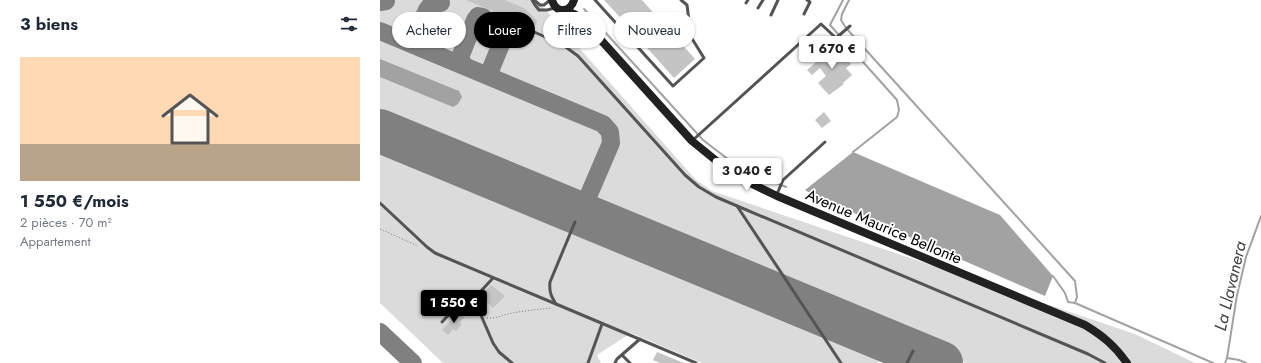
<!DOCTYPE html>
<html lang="fr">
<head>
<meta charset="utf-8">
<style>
	body { margin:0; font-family:Jost,sans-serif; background:#f2f2f3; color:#1f2937; height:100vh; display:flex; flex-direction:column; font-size:15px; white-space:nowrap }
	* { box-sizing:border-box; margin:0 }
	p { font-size:13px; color:#747a83 }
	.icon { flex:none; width:22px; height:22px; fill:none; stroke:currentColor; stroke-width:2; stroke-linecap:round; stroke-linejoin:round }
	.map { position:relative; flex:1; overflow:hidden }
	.side { display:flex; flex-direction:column; background:#fff; width:380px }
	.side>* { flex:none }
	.top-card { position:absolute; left:12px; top:12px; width:380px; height:36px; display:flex; gap:8px }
	.price { position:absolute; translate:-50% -34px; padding:0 9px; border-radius:4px; background:#fff; color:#222; font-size:13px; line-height:26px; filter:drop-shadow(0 1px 2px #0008) }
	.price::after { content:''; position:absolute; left:50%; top:24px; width:12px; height:9px; margin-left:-6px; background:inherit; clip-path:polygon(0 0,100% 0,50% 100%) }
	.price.active { background:#000; color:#fff }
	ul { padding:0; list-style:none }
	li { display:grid; align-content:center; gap:8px; height:212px; padding:0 20px }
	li+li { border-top:1px solid #e0e1e3 }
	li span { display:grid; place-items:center; height:124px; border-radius:0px; color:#555 }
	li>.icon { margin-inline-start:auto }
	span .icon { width:72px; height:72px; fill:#fffc; stroke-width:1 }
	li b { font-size:17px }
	h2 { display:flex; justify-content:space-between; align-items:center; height:48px; padding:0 20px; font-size:17px }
	.chip { padding:0 14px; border-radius:18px; background:#fff; box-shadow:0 1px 3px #0004; font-size:14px; line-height:36px }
	.chip.active { background:#000; color:#fff }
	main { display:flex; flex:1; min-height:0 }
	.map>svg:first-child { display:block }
	.green { fill:#dbdbdb }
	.water { fill:#a2a2a2 }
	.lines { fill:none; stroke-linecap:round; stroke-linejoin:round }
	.stream { stroke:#a2a2a2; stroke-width:2 }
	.taxiway { stroke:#808080; stroke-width:18 }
	.runway { stroke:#808080; stroke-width:44 }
	.building { fill:#c4c4c4 }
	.path { stroke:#767676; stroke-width:1; stroke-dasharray:1 2; stroke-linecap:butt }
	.lane { stroke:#545454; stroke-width:3 }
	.secondary { stroke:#212121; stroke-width:8 }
	.labels { text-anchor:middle; stroke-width:3.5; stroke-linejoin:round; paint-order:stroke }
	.street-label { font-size:16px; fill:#000; stroke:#fff }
	.water-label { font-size:17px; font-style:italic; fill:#434343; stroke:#fff }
</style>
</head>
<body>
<main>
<section class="side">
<h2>3 biens<svg class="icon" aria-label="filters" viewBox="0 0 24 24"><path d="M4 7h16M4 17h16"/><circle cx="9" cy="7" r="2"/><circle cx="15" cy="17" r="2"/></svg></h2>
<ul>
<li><span style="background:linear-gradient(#ffd9b3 70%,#b9a48a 0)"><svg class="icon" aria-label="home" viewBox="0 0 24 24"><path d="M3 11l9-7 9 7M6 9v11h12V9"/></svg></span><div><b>1 550 €/mois</b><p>2 pièces · 70 m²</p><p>Appartement</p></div></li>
</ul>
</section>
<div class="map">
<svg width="881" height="363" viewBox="0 0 881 363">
	<rect width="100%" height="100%" fill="#fff"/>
	<!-- green -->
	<g class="green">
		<path d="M0,0H157L315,179L332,191L755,334L815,363H586L222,212L216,206L214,198L234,148C236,135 233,126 222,119L114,73L0,26Z"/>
		<path d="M0,36L221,128L224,134L226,143L205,194L198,199L192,200L0,120Z"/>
		<path d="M0,142L446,325V327C463,335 492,344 499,363H322L251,333L217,355L221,363H63L0,303Z"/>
	</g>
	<!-- water -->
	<g class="water">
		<path d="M0,59L79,91L82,97L78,104L73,107L0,77Z"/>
		<path d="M473,152L620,215L673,276L665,296L435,196L425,190Z"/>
	</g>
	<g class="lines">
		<!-- stream -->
		<g class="stream">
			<path d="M463,0L450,25L517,100L519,110L517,117L473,152"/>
			<path d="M469,0L462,14L461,20L466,28L695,281L697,297L695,303L833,363"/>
			<path d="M204,9L323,140L353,163L397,183L406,187"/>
			<path d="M673,276L685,293L688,302L695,303"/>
			<path d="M847,358L859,360L866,363"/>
			<path d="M845,363L847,358L857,295L866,257L881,216"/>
		</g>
		<!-- taxiway -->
		<g class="taxiway">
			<path d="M0,2L6,1"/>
			<path d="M0,31L223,124L230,132L231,143L207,199C201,212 195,209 182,206"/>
			<path d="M41,48L37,41V36C40,29 45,9 51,5C54,3 57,3 61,3"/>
			<path d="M84,65L81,61V55L95,20L98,16L103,17"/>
			<path d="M111,77L110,71L126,32L130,29H133"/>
			<path d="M207,199C206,211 210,215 219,222"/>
			<path d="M0,332L33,363"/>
		</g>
		<!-- runway -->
		<path class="runway" d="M0,131L561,363"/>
	</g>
	<!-- building -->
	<g class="building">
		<path d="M86,0H125L146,9L157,21L156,25L154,24L152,28Z"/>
		<path d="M224,0H262L315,59L294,78L261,41L259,44L246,30L249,27Z"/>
		<path d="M453,45L471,64L466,68L472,75L463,83L464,84L449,95L438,83L446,76L440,68L432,75L427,70L450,50L449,49Z"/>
		<path d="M444,112L451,121L442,128L435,120Z"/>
		<path d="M111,285L125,296L113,308L101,296Z"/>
		<path d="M79,312L85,317L80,322L82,324L76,331L73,329L68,335L62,330Z"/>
		<path d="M277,352L304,363H280L273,360Z"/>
	</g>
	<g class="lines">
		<!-- path -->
		<g class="path">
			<path d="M0,229L38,246"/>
			<path d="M107,318C115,319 123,315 132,313C145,311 159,309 172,308"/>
		</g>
		<!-- lane -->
		<g class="lane">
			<path d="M152,0L155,5L159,10H167L175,8"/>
			<path d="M154,0L160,5H164L170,0"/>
			<path d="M215,0L293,86L324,58L311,37L307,5L301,0"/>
			<path d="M366,3L368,0"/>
			<path d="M378,8L383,0"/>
			<path d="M424,14L430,2L427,0"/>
			<path d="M391,15L398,0"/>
			<path d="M152,31L183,45L198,56L305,175L319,187L336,197L708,354L725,363"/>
			<path d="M313,140L441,24L456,38L470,26"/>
			<path d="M397,194L403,180L445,142"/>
			<path d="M0,203L47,247L55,253L176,304"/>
			<path d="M357,206L461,363"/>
			<path d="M195,222L170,282C169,292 171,296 176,304L316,363"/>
			<path d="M90,303L100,313L113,343L119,352L132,363"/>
			<path d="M62,322L76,307L90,303L113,278"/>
			<path d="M242,355L250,363"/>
			<path d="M208,363L222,324"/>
			<path d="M235,363L237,359L260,339"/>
			<path d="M527,363L533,351"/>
		</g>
		<!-- secondary -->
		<g class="secondary">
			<path d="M172,0C176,14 190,13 194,0"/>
			<path d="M184,10L194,14L202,19L312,141L339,163L362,179L397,196L705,325C723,336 734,345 747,363"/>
		</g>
	</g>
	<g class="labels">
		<!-- street labels -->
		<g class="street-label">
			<text transform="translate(504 226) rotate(23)" y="6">Avenue Maurice Bellonte</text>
		</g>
		<!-- water labels -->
		<g class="water-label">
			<text transform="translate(850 286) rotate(-77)" y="6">La Llavanera</text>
		</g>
	</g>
</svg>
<b class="price" style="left:452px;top:70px">1 670 €</b>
<b class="price" style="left:367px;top:192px">3 040 €</b>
<b class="price active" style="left:74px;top:324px">1 550 €</b>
<div class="top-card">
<a class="chip">Acheter</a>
<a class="chip active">Louer</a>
<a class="chip">Filtres</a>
<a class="chip">Nouveau</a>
</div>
</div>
</main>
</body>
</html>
